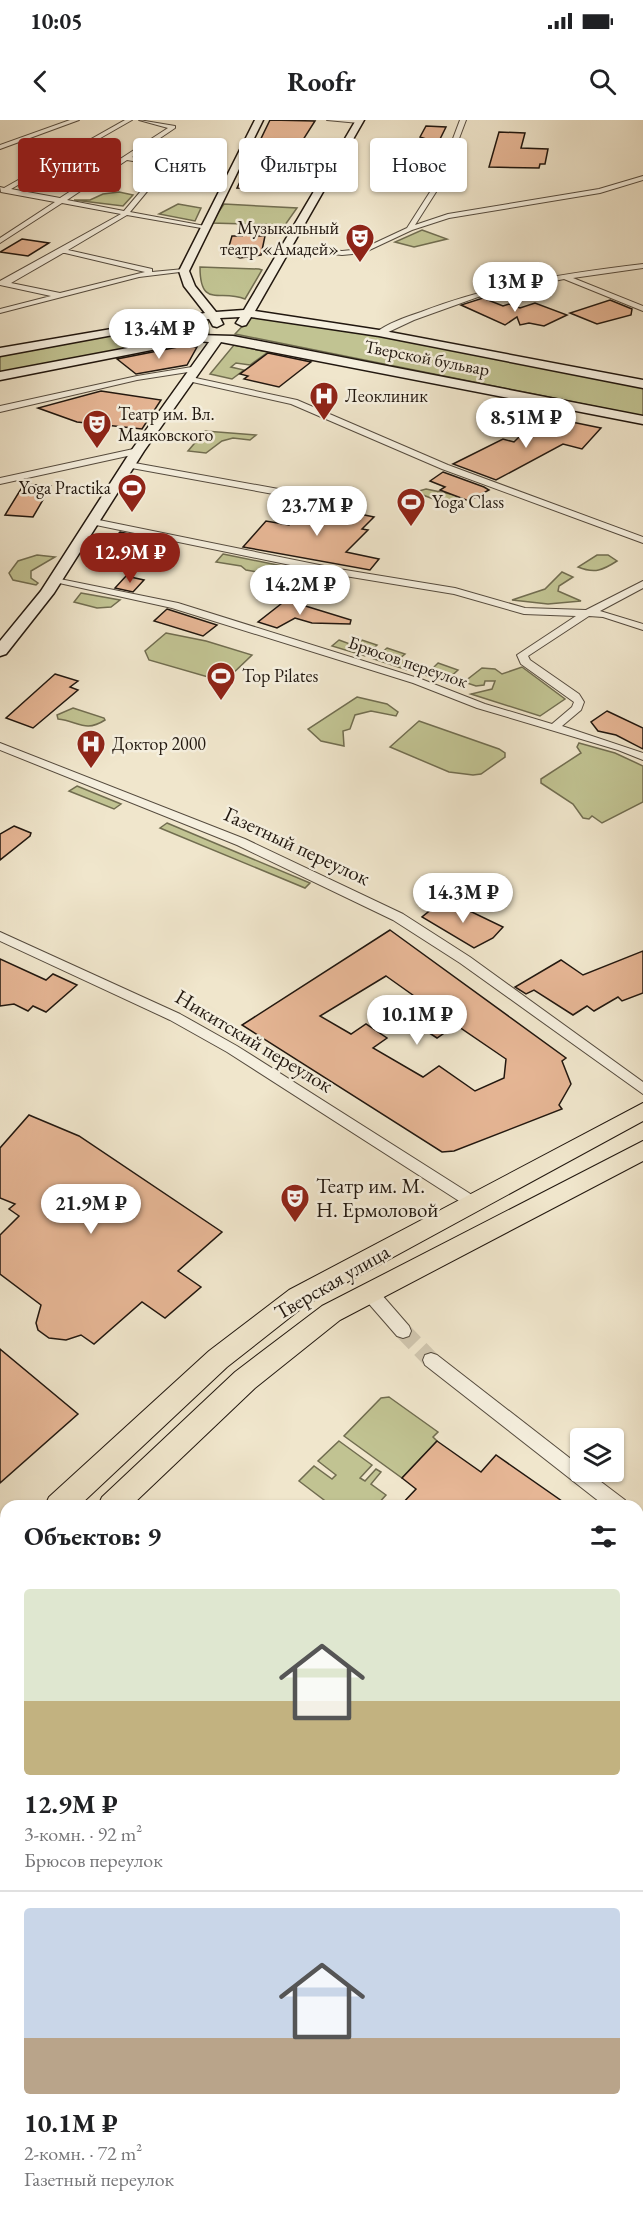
<!DOCTYPE html>
<html lang="ru">
<head>
<meta charset="utf-8">
<style>
	body { margin:0; font-family:"EB Garamond",serif; background:#f2f2f2; color:#202124; height:100vh; display:flex; flex-direction:column; font-size:22px; white-space:nowrap }
	* { box-sizing:border-box; margin:0 }
	p { font-size:20px; color:#757577 }
	.icon { flex:none; width:33px; height:33px; fill:none; stroke:currentColor; stroke-width:2; stroke-linecap:round; stroke-linejoin:round }
	.map { position:relative; flex:1; overflow:hidden }
	.sheet { position:absolute; left:0px; top:1380px; width:644px; height:720px; display:flex; flex-direction:column; background:#fff; border-radius:18px 18px 0 0; box-shadow:0 2px 4px #0004 }
	.sheet>* { flex:none }
	.hud { position:absolute; left:18px; top:18px; width:608px; height:54px; display:flex; gap:12px }
	.buttons { position:absolute; left:570px; top:1308px; display:grid; gap:12px }
	.buttons a { display:grid; place-items:center; width:54px; height:54px; border-radius:6px; background:#fff; box-shadow:0 2px 4px #0004; font-size:30px }
	.price { position:absolute; translate:-50% -51px; padding:0 14px; border-radius:21px; background:#fff; color:#222; font-size:20px; line-height:39px; filter:drop-shadow(0 2px 3px #0008) }
	.price::after { content:''; position:absolute; left:50%; top:36px; width:18px; height:14px; margin-left:-9px; background:inherit; clip-path:polygon(0 0,100% 0,50% 100%) }
	.price.active { background:#8f2418; color:#fff }
	ul { padding:0; list-style:none }
	li { display:grid; align-content:center; gap:12px; height:318px; padding:0 24px }
	li+li { border-top:2px solid #e0e0e0 }
	li span { display:grid; place-items:center; height:186px; border-radius:6px; color:#555 }
	li>.icon { margin-inline-start:auto }
	span .icon { width:108px; height:108px; fill:#fffc; stroke-width:1 }
	li b { font-size:26px }
	h2 { display:flex; justify-content:space-between; align-items:center; height:72px; padding:0 24px; font-size:26px }
	.chip { padding:0 21px; border-radius:6px; background:#fff; box-shadow:0 2px 4px #0004; font-size:21px; line-height:54px }
	.chip.active { background:#8f2418; color:#fff }
	.status { display:flex; justify-content:space-between; align-items:center; height:42px; padding:0 30px; background:#fff; direction:ltr }
	.status svg { height:16px; fill:currentColor }
	header { display:flex; justify-content:space-between; align-items:center; height:78px; padding:0 24px; background:#fff; font-size:27px; font-weight:700 }
	.map>svg:first-child { display:block }
	.green { fill:#c1c392; stroke:#716d50; stroke-width:1.5 }
	.building { fill:#e6b695; stroke:#21170f; stroke-width:1.5; fill-rule:evenodd }
	.lines { fill:none; stroke-linecap:round; stroke-linejoin:round }
	.street-tunnel { stroke:#d1c7b0; stroke-width:17; stroke-dasharray:17 8; stroke-linecap:butt }
	.street-casing { stroke:#554b3e; stroke-width:2 }
	.secondary-casing { stroke:#21170f; stroke-width:3 }
	.primary-casing { stroke:#21170f; stroke-width:2 }
	.street { fill:#f5efde; fill-rule:evenodd }
	.secondary { fill:#f5efde; fill-rule:evenodd }
	.primary { fill:#f0e6cc; fill-rule:evenodd }
	.labels { text-anchor:middle; stroke-width:5; stroke-linejoin:round; paint-order:stroke }
	.far-poi-label { font-size:18px; fill:#21170f; stroke:#f5efde; text-anchor:start }
	.far-street-label { font-size:18px; fill:#21170f; stroke:#f5efde }
	.street-label { font-size:21px; fill:#21170f; stroke:#f5efde }
	.poi-label { font-size:21px; fill:#21170f; stroke:#f5efde; text-anchor:start }
</style>
</head>
<body>
<div class="status"><b>10:05</b><svg viewBox="0 0 49 12"><path d="M0 12V9h3v3zM5 12V6h3v6zM10 12V3h3v9zM15 12V0h3v12zM26 1h20v11H26zM47 4h2v5h-2z"/></svg></div>
<header><svg class="icon" aria-label="back" viewBox="0 0 24 24"><path d="M15 5l-7 7 7 7"/></svg>Roofr<svg class="icon" aria-label="search" viewBox="0 0 24 24"><circle cx="10" cy="10" r="6"/><path d="M15 15l6 6"/></svg></header>
<div class="map">
<svg width="643" height="2100" viewBox="0 0 643 2100">
	<rect width="100%" height="100%" fill="#f0e6cc"/>
	<filter id="stains"><feTurbulence type="fractalNoise" baseFrequency=".00333" numOctaves="4"/><feColorMatrix values="0 0 0 0 .2 0 0 0 0 .09 0 0 0 0 .02 0 0 0 .5 -.17"/></filter>
	<radialGradient id="worn" r=".72"><stop offset=".6" stop-color="#630" stop-opacity="0"/><stop offset="1" stop-color="#630" stop-opacity=".3"/></radialGradient>
	<!-- green -->
	<g class="green">
		<path d="M119,72L133,75L123,86L74,80H90L103,74Z"/>
		<path d="M178,84L201,88L195,101L159,94Z"/>
		<path d="M224,84L297,88L285,105L211,103Z"/>
		<path d="M422,110L447,119L414,127L395,122Z"/>
		<path d="M200,147L259,149L262,150L245,179C220,169 200,189 200,147Z"/>
		<path d="M259,197L367,213L643,266V296L235,214L250,198Z"/>
		<path d="M204,198L208,200L209,215L0,253V235Z"/>
		<path d="M234,225L268,232L250,245L236,243L231,247L244,250L232,259L210,254Z"/>
		<path d="M205,311L256,315L250,320L233,318L222,321L206,333L188,331Z"/>
		<path d="M426,369L455,375L462,383L452,389L443,387L444,383L415,372Z"/>
		<path d="M223,434L307,451L300,459L246,450L241,446L216,442Z"/>
		<path d="M37,435L55,437L31,451V458L38,463L36,465L13,460L9,453L18,441Z"/>
		<path d="M597,435H608L617,441C603,450 595,454 578,447Z"/>
		<path d="M310,452L344,459C329,472 314,471 296,468Z"/>
		<path d="M562,452L573,457L559,466L558,471L581,481L548,484L512,480L545,469Z"/>
		<path d="M81,473L120,480L111,487L97,488L74,482Z"/>
		<path d="M166,513L206,521L252,535L228,558L215,559L149,540L145,531Z"/>
		<path d="M339,520L355,526L362,520L377,525L365,536L332,526Z"/>
		<path d="M387,528L405,534L399,539L414,544L407,550L374,539Z"/>
		<path d="M438,543L458,550L445,562L410,550L416,545L432,549Z"/>
		<path d="M522,547L565,579L540,596L471,574L492,569L495,561H485L484,565L476,566L464,562L482,548L495,549L502,554Z"/>
		<path d="M357,577L387,584L398,592L396,596L371,591L355,595L350,609L343,611L344,626L321,621L308,609Z"/>
		<path d="M73,588L104,598L105,600C85,613 78,601 58,599L57,595Z"/>
		<path d="M419,601L499,629L505,633V637L481,654L473,655L449,652L390,627Z"/>
		<path d="M579,623L615,633L643,646V682L602,703L592,696L589,699L583,698L573,684L541,663V659L581,633L577,627Z"/>
		<path d="M77,666L121,684L114,689L69,671Z"/>
		<path d="M167,703L310,763L305,768L160,708Z"/>
		<path d="M389,1277L438,1312L433,1317L437,1321L402,1358L344,1316L381,1278Z"/>
		<path d="M339,1321L372,1345L360,1358L365,1361L376,1349L381,1352L371,1364L386,1375L376,1386H332L299,1361L314,1346L332,1359L336,1355L318,1341Z"/>
	</g>
	<!-- building -->
	<g class="building">
		<path d="M270,0L315,1L289,42L279,46L272,63H268L266,69L237,68Z"/>
		<path d="M426,6L446,7L440,19L432,21L420,17Z"/>
		<path d="M499,12L525,13L521,28L548,29L545,44H540L539,48L489,47Z"/>
		<path d="M187,41H210L195,67H189L187,71L170,70Z"/>
		<path d="M243,110H258L256,116H265L261,135L240,138L227,133L232,116H242Z"/>
		<path d="M22,119L49,123L28,136L0,132Z"/>
		<path d="M483,178L503,186L509,184L520,188L535,183L567,195L544,206L529,203L520,205L517,197L505,205L461,185Z"/>
		<path d="M610,180L632,189L631,195L597,204L570,193Z"/>
		<path d="M183,226L197,227L187,245L136,254L117,239Z"/>
		<path d="M268,233L311,242L279,267L244,259L248,256L240,254Z"/>
		<path d="M101,271L161,280L142,309L77,302L38,288Z"/>
		<path d="M562,300L601,308L582,329L563,324L496,360L453,344L503,319L514,322L526,310L548,315Z"/>
		<path d="M443,352L484,367L489,370L469,381L440,370L445,367L430,361Z"/>
		<path d="M24,364L51,366L33,397L5,395Z"/>
		<path d="M312,384L374,397L362,409L368,410L346,432L379,439L370,450L243,427L266,401L289,405Z"/>
		<path d="M120,412L143,417L138,429L108,424Z"/>
		<path d="M126,456L144,460L133,472L115,468Z"/>
		<path d="M286,480L351,500L350,504L312,503L295,498L277,508L258,502Z"/>
		<path d="M167,489L217,505L203,516L154,501Z"/>
		<path d="M55,554L78,561L70,567L78,570L33,608L6,598Z"/>
		<path d="M607,591L643,608V629L616,615L598,611L591,602Z"/>
		<path d="M14,706L31,713L30,716L0,740V714Z"/>
		<path d="M443,780H447L503,807L493,818L474,828L422,797Z"/>
		<path d="M390,810L566,938L562,941L571,964L559,985L562,989L454,1031L442,1032L242,905ZM386,856L431,888L411,901L437,918L456,905L506,939L504,958L475,971L439,946L423,957L373,928L387,918L366,904L351,914L320,896Z"/>
		<path d="M643,831V873L622,881L618,877L594,891L587,886L573,895L534,870L526,874L515,867L561,840L583,855Z"/>
		<path d="M0,839L46,860L53,854L77,865L46,892L33,886L28,891L14,884L0,886Z"/>
		<path d="M29,995L79,1016L222,1112L178,1151L201,1167L165,1198L142,1182L94,1224L81,1215L66,1220L49,1218L38,1210L36,1203L41,1185L0,1154V1115L19,1096L9,1089L15,1084L0,1078V1028Z"/>
		<path d="M0,1229L78,1294L0,1363Z"/>
		<path d="M437,1321L481,1352L496,1335L569,1386H400L416,1369L402,1358Z"/>
	</g>
	<g class="lines">
		<!-- street-tunnel -->
		<path class="street-tunnel" d="M403,1211L431,1240"/>
		<!-- street casing -->
		<g class="street-casing">
			<g id="street">
				<path d="M70,0H79L0,29V25Z"/>
				<path d="M125,0H132L11,69L60,78L168,8L139,0L175,6V8L132,37L169,45L130,92L205,106L207,109L127,95L68,130L152,149V152L184,149L188,151L139,157L0,193V189L51,176L0,165V161L121,94L62,83L0,123V118L55,82L1,72L0,67L4,68ZM127,40L162,46L124,91L67,80ZM63,133H65L145,152L60,173L11,163Z"/>
				<path d="M327,0H361L362,1L359,3Z"/>
				<path d="M460,0H466L443,61L415,105L448,94L599,69L643,56V60L600,73L449,98L412,110L363,133L342,135L283,129L285,126L342,131L362,129L407,108L437,61Z"/>
				<path d="M643,144V148L573,158L643,186V191L564,159L478,177L414,200L382,215L375,213C388,203 406,197 421,192C493,164 568,153 643,144Z"/>
				<path d="M198,246H201V250L137,260L0,292V286L137,256Z"/>
				<path d="M191,257L297,280L448,345L643,417V423L442,349L291,284L188,261L187,259Z"/>
				<path d="M138,328L141,329V333L0,364V358Z"/>
				<path d="M129,342L317,376L322,379L317,382L126,347L125,345Z"/>
				<path d="M94,399L339,449L455,468L525,488L586,490L643,461V468L600,491L643,504V510L603,497L589,496L528,536L530,540L579,574L584,582L581,590L562,606L643,633V640L618,630L477,588L413,563L172,488L50,461L55,458L178,483L421,559L485,584L552,604L572,587L574,582L521,544L517,535L576,496L524,494L454,474L339,455L91,404L89,402Z"/>
				<path d="M0,623L245,719L403,794L470,837L643,962V974L460,843L393,800L237,725L0,630Z"/>
				<path d="M0,812L180,894L237,926L480,1080L483,1084L480,1088H470L227,932L170,900L0,821Z"/>
				<path d="M369,1166L375,1167L409,1206L411,1211L409,1216L403,1218L397,1216L363,1177L361,1172L363,1167Z"/>
				<path d="M431,1233L437,1235L580,1346V1352H588L625,1380L628,1386H605L425,1245L423,1240L425,1235Z"/>
				<path d="M638,1393L643,1395V1413L638,1411Z"/>
				<path d="M643,1994V2020L638,2022V1997Z"/>
			</g>
		</g>
		<!-- secondary casing -->
		<g class="secondary-casing">
			<g id="secondary">
				<path d="M255,0H263L189,151L195,166L216,192L244,190L356,0H364L255,191L379,210L643,260V268L379,216L251,197L246,205L242,206L236,203L240,197L220,198L223,204L217,207L213,206L209,199L194,200L0,236V228L205,193L184,166L179,151Z"/>
				<path d="M197,215L233,216L643,296V304L221,222L144,331L54,473L6,534L0,536V521L41,471L131,331L209,222L197,221L0,260V252Z"/>
			</g>
		</g>
		<!-- primary casing -->
		<g class="primary-casing">
			<g id="primary">
				<path d="M643,983V1001L307,1184L227,1247L79,1386H45L49,1377L209,1231L289,1170Z"/>
				<path d="M643,1021V1041L340,1200L255,1268L131,1386H98L102,1377L235,1252L322,1186Z"/>
				<path d="M6,1423V1453L1,1455H6V1483H0V1425Z"/>
				<path d="M0,1570L6,1572V1606L0,1604Z"/>
				<path d="M520,2094H562L564,2100H522Z"/>
			</g>
		</g>
		<!-- street -->
		<use href="#street" class="street"/>
		<!-- secondary -->
		<use href="#secondary" class="secondary"/>
		<!-- primary -->
		<use href="#primary" class="primary"/>
	</g>
	<!-- icons -->
	<defs>
		<g id="theatre-pin" transform="scale(1.5)"><path d="M0 17L-7.5 6A9.5 9.5 0 1 1 7.5 6Z" fill="#8f2418" stroke="#f5efde"/><path d="M-5-5.5Q0-4 5-5.5V0Q5 5 0 6Q-5 5-5 0ZM-3.3-2.5H-1v1.5H-3.3ZM1-2.5H3.3v1.5H1ZM-2.8 1Q0 5.5 2.8 1Z" fill="#fff"/></g>
		<g id="hospital-pin" transform="scale(1.5)"><path d="M0 17L-7.5 6A9.5 9.5 0 1 1 7.5 6Z" fill="#8f2418" stroke="#f5efde"/><path d="M-5-5h3v3.5h4V-5h3V5h-3V1.5h-4V5h-3Z" fill="#fff"/></g>
		<g id="stadium-pin" transform="scale(1.5)"><path d="M0 17L-7.5 6A9.5 9.5 0 1 1 7.5 6Z" fill="#8f2418" stroke="#f5efde"/><path d="M0-5a6.5 5 0 1 0 0 10a6.5 5 0 1 0 0-10ZM-3.5-1.8h7v3.6h-7Z" fill="#fff"/></g>
	</defs>
	<g fill-rule="evenodd">
		<use href="#theatre-pin" x="360" y="118"/>
		<use href="#hospital-pin" x="324" y="276"/>
		<use href="#theatre-pin" x="97" y="304"/>
		<use href="#stadium-pin" x="132" y="368"/>
		<use href="#stadium-pin" x="411" y="382"/>
		<use href="#stadium-pin" x="221" y="556"/>
		<use href="#hospital-pin" x="91" y="624"/>
		<use href="#theatre-pin" x="295" y="1078"/>
	</g>
	<g class="labels">
		<!-- far-poi labels -->
		<g class="far-poi-label">
			<text x="339" y="114" text-anchor="end">Музыкальный<tspan x="339" dy="21">театр «Амадей»</tspan></text>
			<text x="345" y="282">Леоклиник</text>
			<text x="118" y="300">Театр им. Вл.<tspan x="118" dy="21">Маяковского</tspan></text>
			<text x="111" y="374" text-anchor="end">Yoga Practika</text>
			<text x="432" y="388">Yoga Class</text>
			<text x="242" y="562">Top Pilates</text>
			<text x="112" y="630">Доктор 2000</text>
		</g>
		<!-- far-street labels -->
		<g class="far-street-label">
			<text transform="translate(427 238) rotate(11)" y="6">Тверской бульвар</text>
			<text transform="translate(408 542) rotate(19)" y="6">Брюсов переулок</text>
		</g>
		<!-- street labels -->
		<g class="street-label">
			<text transform="translate(297 726) rotate(25)" y="7">Газетный переулок</text>
			<text transform="translate(254 921) rotate(31)" y="7">Никитский переулок</text>
			<text transform="translate(332 1162) rotate(-30)" y="7">Тверская улица</text>
		</g>
		<!-- poi labels -->
		<g class="poi-label">
			<text x="316" y="1073">Театр им. М.<tspan x="316" dy="24">Н. Ермоловой</tspan></text>
		</g>
	</g>
	<rect width="100%" height="100%" filter="url(#stains)"/>
	<rect width="100%" height="100%" fill="url(#worn)"/>
</svg>
<div class="buttons">
<a><svg class="icon" aria-label="layers" viewBox="0 0 24 24"><path d="M12 4l9 5-9 5-9-5zM3 14l9 5 9-5"/></svg></a>
</div>
<b class="price" style="left:515px;top:193px">13M ₽</b>
<b class="price" style="left:159px;top:240px">13.4M ₽</b>
<b class="price" style="left:526px;top:329px">8.51M ₽</b>
<b class="price" style="left:317px;top:417px">23.7M ₽</b>
<b class="price active" style="left:130px;top:464px">12.9M ₽</b>
<b class="price" style="left:300px;top:496px">14.2M ₽</b>
<b class="price" style="left:463px;top:804px">14.3M ₽</b>
<b class="price" style="left:417px;top:926px">10.1M ₽</b>
<b class="price" style="left:91px;top:1115px">21.9M ₽</b>
<div class="hud">
<a class="chip active">Купить</a>
<a class="chip">Снять</a>
<a class="chip">Фильтры</a>
<a class="chip">Новое</a>
</div>
<section class="sheet">
<h2>Объектов: 9<svg class="icon" aria-label="filters" viewBox="0 0 24 24"><path d="M4 7h16M4 17h16"/><circle cx="9" cy="7" r="2"/><circle cx="15" cy="17" r="2"/></svg></h2>
<ul>
<li><span style="background:linear-gradient(#dfe7d0 60%,#c2b280 0)"><svg class="icon" aria-label="home" viewBox="0 0 24 24"><path d="M3 11l9-7 9 7M6 9v11h12V9"/></svg></span><div><b>12.9M ₽</b><p>3-комн. · 92 m²</p><p>Брюсов переулок</p></div></li>
<li><span style="background:linear-gradient(#c9d6e8 70%,#b9a48a 0)"><svg class="icon" aria-label="home" viewBox="0 0 24 24"><path d="M3 11l9-7 9 7M6 9v11h12V9"/></svg></span><div><b>10.1M ₽</b><p>2-комн. · 72 m²</p><p>Газетный переулок</p></div></li>
</ul>
</section>
</div>
</body>
</html>
